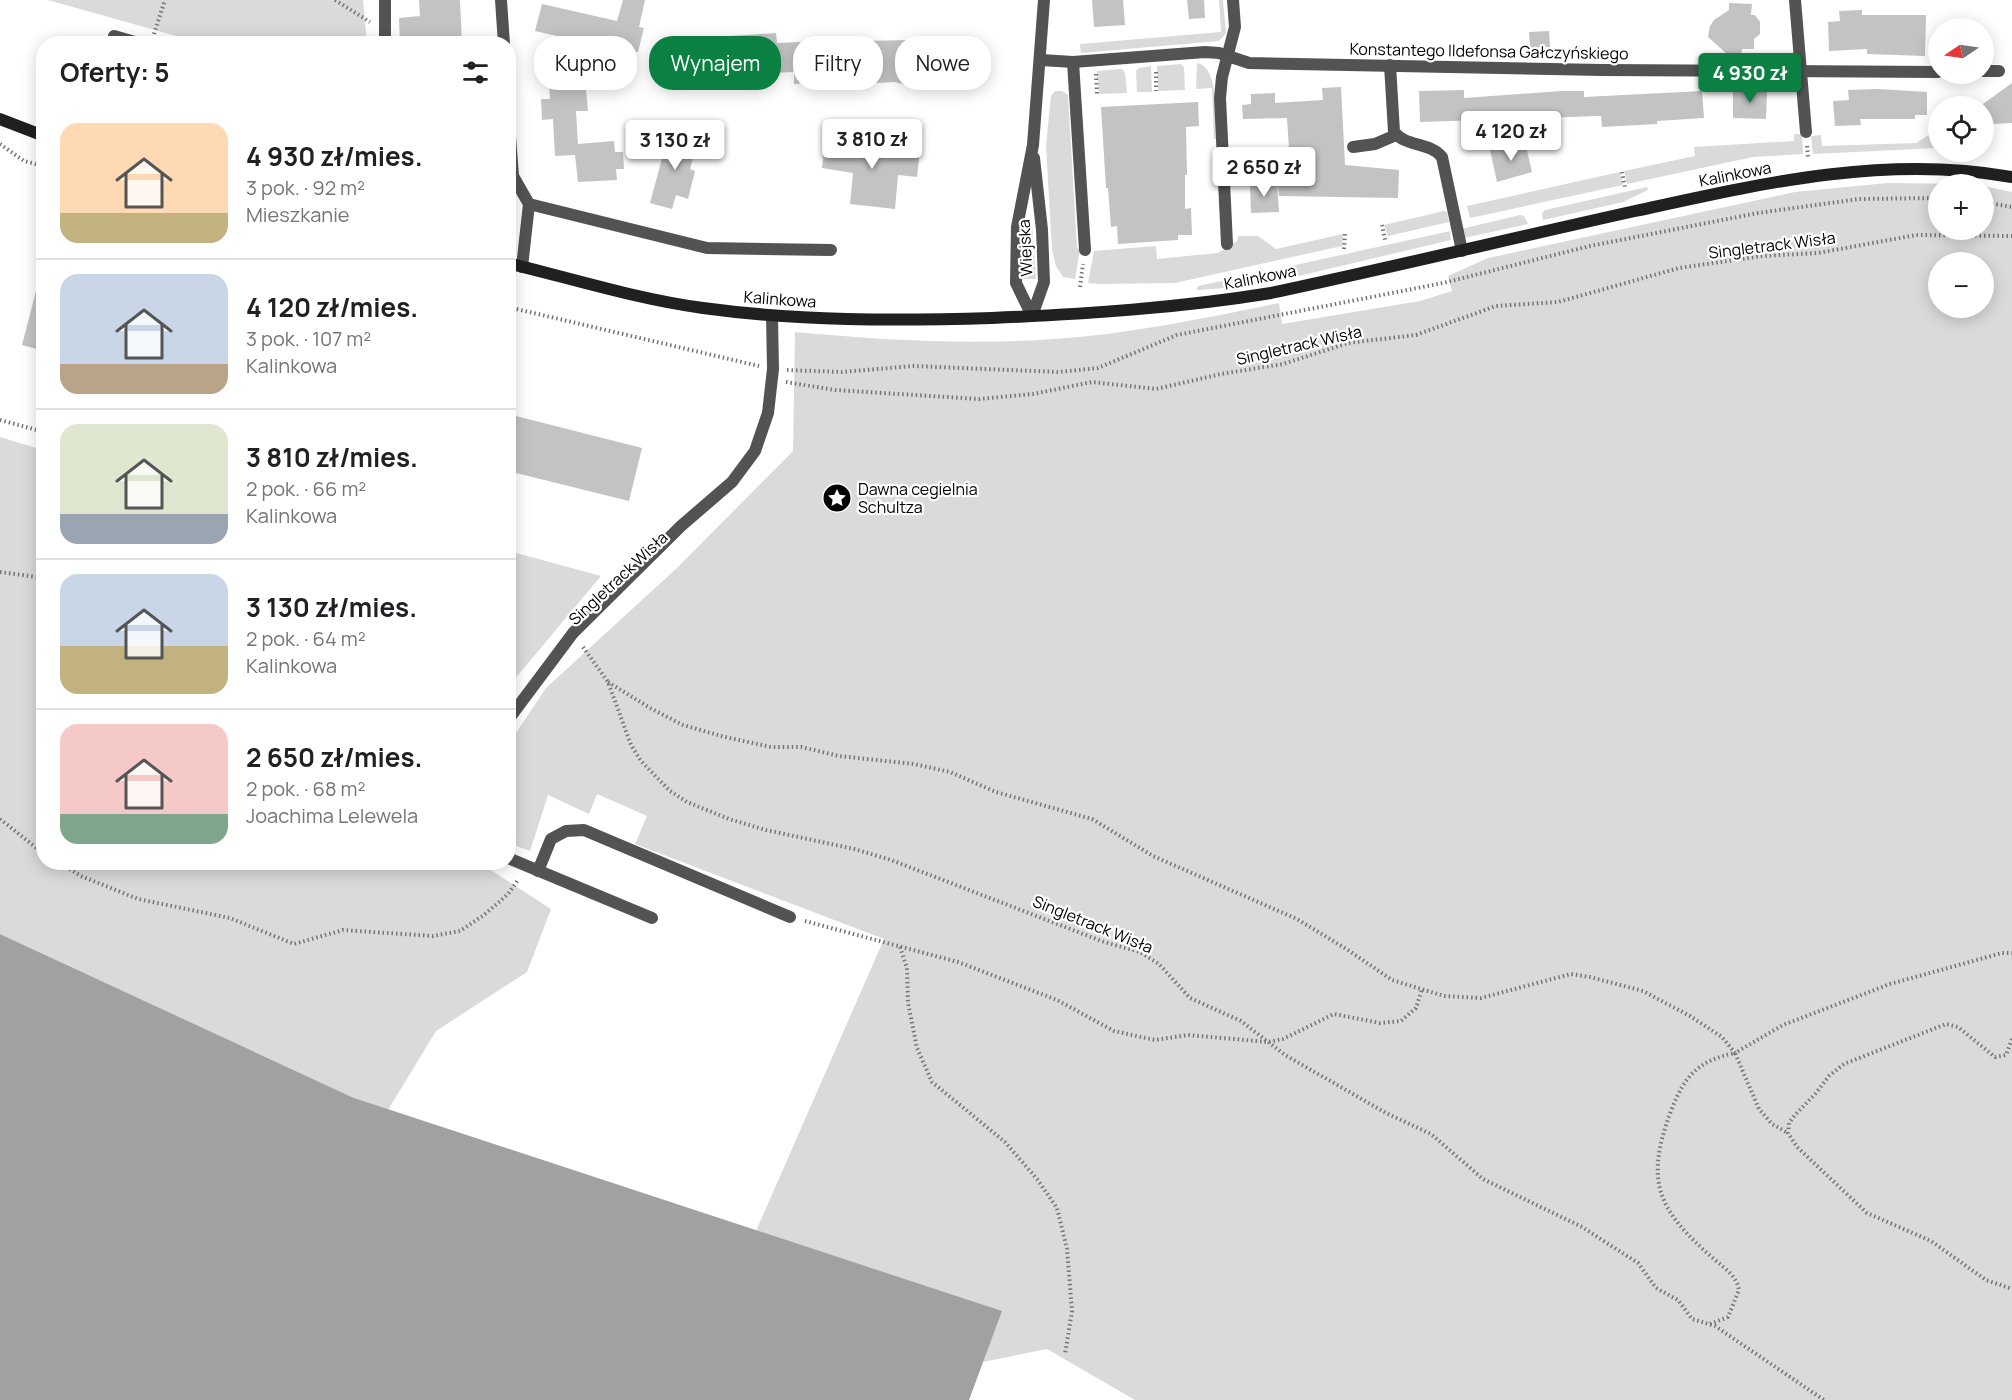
<!DOCTYPE html>
<html lang="pl">
<head>
<meta charset="utf-8">
<style>
	body { margin:0; font-family:Manrope,sans-serif; background:#f6f6f6; color:#202124; height:100vh; display:flex; flex-direction:column; font-size:22px; white-space:nowrap }
	* { box-sizing:border-box; margin:0 }
	p { font-size:20px; color:#757577 }
	.icon { flex:none; width:33px; height:33px; fill:none; stroke:currentColor; stroke-width:2; stroke-linecap:round; stroke-linejoin:round }
	.map { position:relative; flex:1; overflow:hidden }
	.side { position:absolute; left:36px; top:36px; width:480px; height:834px; display:flex; flex-direction:column; background:#fff; border-radius:24px; box-shadow:0 3px 15px #0003 }
	.side>* { flex:none }
	.banner { position:absolute; left:534px; top:36px; width:570px; height:54px; display:flex; gap:12px }
	.needle { width:39px; rotate:257deg }
	.controls { position:absolute; left:1928px; top:18px; display:grid; gap:12px }
	.controls a { display:grid; place-items:center; width:66px; height:66px; border-radius:50%; background:#fff; box-shadow:0 3px 15px #0003; font-size:30px }
	.price { position:absolute; translate:-50% -51px; padding:0 14px; border-radius:6px; background:#fff; color:#222; font-size:20px; line-height:39px; filter:drop-shadow(0 2px 3px #0008) }
	.price::after { content:''; position:absolute; left:50%; top:36px; width:18px; height:14px; margin-left:-9px; background:inherit; clip-path:polygon(0 0,100% 0,50% 100%) }
	.price.active { background:#0b8043; color:#fff }
	ul { padding:0; list-style:none }
	li { display:flex; align-items:center; gap:18px; height:150px; padding:0 24px }
	li+li { border-top:2px solid #e0e0e0 }
	li span { display:grid; place-items:center; flex:none; width:168px; height:120px; border-radius:18px; color:#555 }
	li>.icon { margin-inline-start:auto }
	span .icon { width:72px; height:72px; fill:#fffc; stroke-width:1 }
	li b { font-size:26px }
	h2 { display:flex; justify-content:space-between; align-items:center; height:72px; padding:0 24px; font-size:26px }
	.chip { padding:0 21px; border-radius:24px; background:#fff; box-shadow:0 3px 15px #0003; font-size:21px; line-height:54px }
	.chip.active { background:#0b8043; color:#fff }
	.map>svg:first-child { display:block }
	.green { fill:#dadada; fill-rule:evenodd }
	.water { fill:#a1a1a1 }
	.building { fill:#c3c3c3 }
	.lines { fill:none; stroke-linecap:round; stroke-linejoin:round }
	.path { stroke:#757575; stroke-width:4; stroke-dasharray:1.5 3; stroke-linecap:butt }
	.lane { stroke:#535353; stroke-width:12 }
	.street { stroke:#535353; stroke-width:12 }
	.secondary { stroke:#202020; stroke-width:12 }
	.labels { text-anchor:middle; stroke-width:4.5; stroke-linejoin:round; paint-order:stroke }
	.street-label { font-size:16px; fill:#000; stroke:#fff }
	.poi-label { font-size:16px; fill:#000; stroke:#fff; text-anchor:start }
</style>
</head>
<body>
<div class="map">
<svg width="2012" height="1400" viewBox="0 0 2012 1400">
	<rect width="100%" height="100%" fill="#fff"/>
	<!-- green -->
	<g class="green">
		<path d="M48,0H363L367,43H201Z"/>
		<path d="M1219,0H1223L1226,33L1219,41L1081,53L1080,44L1221,32Z"/>
		<path d="M1197,63C1220,67 1215,120 1216,139H1214L1212,88L1196,89Z"/>
		<path d="M1181,64L1184,67L1185,90L1158,91L1157,66Z"/>
		<path d="M1151,66L1152,92H1137L1136,71L1139,68Z"/>
		<path d="M1122,69L1125,73L1127,93L1099,94L1097,71Z"/>
		<path d="M1055,91H1062L1068,95L1077,248L1080,249L1075,279L1063,277L1056,266L1052,250L1046,145L1051,96Z"/>
		<path d="M1938,129V148L1813,154L1811,136L1821,135L1822,146L1916,143Z"/>
		<path d="M1794,134H1802L1803,154L1753,157L1627,184L1624,171L1695,156L1694,147L1794,141Z"/>
		<path d="M1620,172L1623,185L1470,218L1467,206Z"/>
		<path d="M1887,183L1967,184H1938V230H1983V186L2012,192V1400H1135L1047,1349L983,1362L1001,1311L756,1231L884,939L635,844L647,816L597,794L589,814L548,795L530,851L511,844L508,840V745L546,688L678,567L793,451L795,332C881,340 967,345 1054,339C1130,334 1204,318 1279,303L1282,324L1420,301L1452,291L1448,276L1488,258L1795,192ZM1938,262H1983V308H1938Z"/>
		<path d="M1647,187L1648,190L1623,202L1543,220L1542,214L1545,210Z"/>
		<path d="M1444,211L1447,212L1449,222L1388,236L1384,225Z"/>
		<path d="M1520,215L1524,216L1528,224L1464,238L1461,229Z"/>
		<path d="M1030,220L1032,224L1036,279H1022L1027,224Z"/>
		<path d="M1450,231L1451,240L1290,278L1291,266Z"/>
		<path d="M1343,234L1342,246L1175,283L1098,284L1088,283L1094,251L1156,246L1157,259L1218,253L1237,241L1238,236H1258L1276,249Z"/>
		<path d="M1272,270L1279,280L1243,287L1197,290L1198,286Z"/>
		<path d="M0,437L43,450L44,862L480,863L551,909L527,972L436,1031L388,1110L354,1098L0,934Z"/>
		<path d="M509,551L601,576L509,686L508,551Z"/>
	</g>
	<!-- water -->
	<path class="water" d="M0,934L354,1098L1002,1311L969,1400H0Z"/>
	<!-- building -->
	<g class="building">
		<path d="M419,0H460L462,44H400L399,18L420,16Z"/>
		<path d="M623,0H645L639,27L644,28L638,52L617,50L535,31L542,4L617,21Z"/>
		<path d="M1092,0H1123L1125,25L1094,27Z"/>
		<path d="M1187,0H1204L1205,18L1189,19Z"/>
		<path d="M1729,3L1752,4L1751,15H1755L1760,22V34L1754,39V49H1742L1741,56L1727,54L1708,37L1710,26L1714,20L1729,10Z"/>
		<path d="M1862,10V15H1926L1925,56L1867,54V49L1829,51L1828,22L1840,21L1839,11Z"/>
		<path d="M1549,31L1550,47L1530,48L1529,32Z"/>
		<path d="M776,33L777,43L863,39V41L910,40V43L979,39L981,78L968,79L969,82L905,85L895,82L858,84L849,81L794,84V72L732,75L729,36Z"/>
		<path d="M564,70L569,74H582L583,90H586L588,111H576L578,144L614,141L615,152H623L624,169H616L617,180L578,182L575,155L555,156L553,119L542,120L541,99H550L549,76L559,75Z"/>
		<path d="M2012,83V123L1993,124V121H1983V104Z"/>
		<path d="M1341,87L1345,165L1399,170L1398,198L1279,196L1274,150L1289,149L1287,118L1243,119L1242,105L1251,104V94L1275,93V103L1323,100L1322,88Z"/>
		<path d="M1878,89L1927,92V115H1915V119H1860L1861,125L1835,126L1833,101L1849,100L1848,90Z"/>
		<path d="M1464,90V98L1561,91H1584V97L1702,91L1704,118L1657,121V124L1602,127L1601,116H1599L1420,122L1419,91Z"/>
		<path d="M1733,90L1767,91L1766,119L1733,118Z"/>
		<path d="M1198,102L1199,126L1186,127L1187,175H1185V209L1191,208L1192,235H1178V240L1118,244L1117,226L1111,227L1108,188H1106L1101,107Z"/>
		<path d="M669,132L698,139L690,169L695,171L688,199L676,195L672,209L650,203Z"/>
		<path d="M825,141L920,150L917,177L898,175L895,209L850,204L853,173L822,168Z"/>
		<path d="M1525,142L1532,172L1497,182L1490,150Z"/>
		<path d="M1277,183L1279,212L1251,213L1250,185Z"/>
		<path d="M38,283L44,284V351L22,345Z"/>
		<path d="M508,414L642,448L629,501L508,471Z"/>
	</g>
	<g class="lines">
		<!-- path -->
		<g class="path">
			<path d="M335,0L370,22"/>
			<path d="M154,34L165,0"/>
			<path d="M1156,72V91"/>
			<path d="M1096,74L1097,95"/>
			<path d="M0,144L24,161L44,166"/>
			<path d="M1807,146L1808,157"/>
			<path d="M1622,172L1625,188"/>
			<path d="M1983,202L2012,207"/>
			<path d="M1382,225L1385,240"/>
			<path d="M1344,249L1345,234"/>
			<path d="M1080,287L1083,264"/>
			<path d="M508,307L759,366"/>
			<path d="M787,370L842,372L913,366L1059,372L1098,368L1177,335L1443,283L1590,246L1758,213L1859,199L1938,198"/>
			<path d="M786,382L835,390L979,399L1033,394L1092,382L1156,389L1221,374L1283,364L1348,343L1416,335L1496,306L1558,302L1679,268L1762,256L1818,253L1916,235L2012,236"/>
			<path d="M0,420L44,432"/>
			<path d="M0,572L44,578"/>
			<path d="M583,647L608,682L631,745L641,761L670,791L687,802L729,819L766,830L854,849L891,860L1104,942L1140,952L1159,964L1190,998L1241,1021L1285,1055L1386,1113L1431,1134L1483,1179L1582,1227L1638,1263L1656,1288L1678,1300L1692,1319L1715,1326L1824,1400"/>
			<path d="M608,682L650,708L683,725L725,737L771,747H801L839,756L914,764L950,772L996,792L1092,819L1153,856L1297,919L1348,950L1392,980L1444,996L1481,998L1571,974L1590,977L1643,991L1690,1016L1722,1037L1735,1053L1783,1025L1890,984L2002,953H2012"/>
			<path d="M0,819L44,854"/>
			<path d="M58,862L81,876L138,899L230,918L294,944L343,930L433,936L460,931L484,915L508,894L518,880"/>
			<path d="M805,921L958,962L1057,1000L1114,1031L1155,1040L1188,1035L1268,1042L1283,1039L1334,1014L1380,1023L1401,1021L1416,1008L1422,989"/>
			<path d="M900,947L907,968L908,1003L917,1048L932,1082L1005,1142L1037,1179L1057,1208L1067,1249L1072,1311L1065,1354"/>
			<path d="M2012,1039L2006,1055L1995,1057L1958,1027L1946,1024L1844,1064L1829,1076L1816,1093L1795,1115L1789,1123L1788,1133L1797,1147L1867,1213L1931,1241L1986,1280L2012,1289"/>
			<path d="M1710,1324L1728,1317L1739,1290C1737,1276 1724,1268 1714,1259C1658,1210 1644,1183 1671,1111C1684,1076 1699,1060 1735,1053L1759,1109L1772,1124L1788,1133"/>
		</g>
		<!-- lane -->
		<g class="lane">
			<path d="M1073,62L1085,250"/>
			<path d="M1353,147L1375,144L1396,135"/>
			<path d="M529,204L707,248L831,250"/>
			<path d="M508,720L573,633L681,526L732,482L755,451L768,413L773,369L772,316"/>
			<path d="M508,858L652,918"/>
			<path d="M538,871L551,839L566,831L584,830L790,917"/>
		</g>
		<!-- street -->
		<g class="street">
			<path d="M385,0V44"/>
			<path d="M501,0L504,44"/>
			<path d="M1795,0L1806,132"/>
			<path d="M114,36L142,44"/>
			<path d="M1041,60L1073,62L1205,52L1219,53L1249,63L1602,70L1938,72"/>
			<path d="M1390,65L1394,132C1406,147 1430,142 1442,157L1462,251"/>
			<path d="M1983,71H1999"/>
			<path d="M508,110L513,176L529,204L522,267"/>
			<path d="M1227,244L1220,98L1222,77L1235,27L1233,0"/>
			<path d="M1032,316L1016,283L1017,227L1033,145L1044,0"/>
			<path d="M1032,316L1044,282L1042,230L1034,158"/>
		</g>
		<!-- secondary -->
		<g class="secondary">
			<path d="M0,119L44,136"/>
			<path d="M508,263C573,279 637,299 703,308C798,321 895,321 992,318C1085,314 1179,308 1271,293C1393,267 1513,238 1635,211C1759,184 1885,154 2012,177"/>
		</g>
	</g>
	<!-- icons -->
	<defs>
		<g id="sight-disc" transform="scale(1.5)"><circle r="9.5" fill="#000" stroke="#fff"/><path d="M0-6L1.8-2.2L6-1.7L2.9 1.2L3.7 5.4L0 3.3L-3.7 5.4L-2.9 1.2L-6-1.7L-1.8-2.2Z" fill="#fff"/></g>
	</defs>
	<g fill-rule="evenodd">
		<use href="#sight-disc" x="837" y="498"/>
	</g>
	<g class="labels">
		<!-- street labels -->
		<g class="street-label">
			<text transform="translate(1489 51) rotate(1)" y="6">Konstantego Ildefonsa Gałczyńskiego</text>
			<text transform="translate(1735 174) rotate(-11)" y="6">Kalinkowa</text>
			<text transform="translate(1772 245) rotate(-7)" y="6">Singletrack Wisła</text>
			<text transform="translate(1025 248) rotate(-93)" y="6">Wiejska</text>
			<text transform="translate(1260 277) rotate(-11)" y="6">Kalinkowa</text>
			<text transform="translate(780 299) rotate(4)" y="6">Kalinkowa</text>
			<text transform="translate(1299 345) rotate(-13)" y="6">Singletrack Wisła</text>
			<text transform="translate(618 578) rotate(-43)" y="6">Singletrack Wisła</text>
			<text transform="translate(1093 924) rotate(22)" y="6">Singletrack Wisła</text>
		</g>
		<!-- poi labels -->
		<g class="poi-label">
			<text x="858" y="495">Dawna cegielnia<tspan x="858" dy="18">Schultza</tspan></text>
		</g>
	</g>
</svg>
<div class="controls">
<a><svg class="needle" viewBox="-14 -14 28 28"><path d="M0-13l5 13h-10z" fill="#e53935"/><path d="M0 13l5-13h-10z" fill="#757577"/></svg></a>
<a><svg class="icon" aria-label="locate" viewBox="0 0 24 24"><circle cx="12" cy="12" r="6"/><path d="M12 2v4M12 18v4M2 12h4M18 12h4"/></svg></a>
<a>+</a>
<a>−</a>
</div>
<b class="price active" style="left:1750px;top:104px">4 930 zł</b>
<b class="price" style="left:1511px;top:162px">4 120 zł</b>
<b class="price" style="left:872px;top:170px">3 810 zł</b>
<b class="price" style="left:675px;top:171px">3 130 zł</b>
<b class="price" style="left:1264px;top:198px">2 650 zł</b>
<div class="banner">
<a class="chip">Kupno</a>
<a class="chip active">Wynajem</a>
<a class="chip">Filtry</a>
<a class="chip">Nowe</a>
</div>
<section class="side">
<h2>Oferty: 5<svg class="icon" aria-label="filters" viewBox="0 0 24 24"><path d="M4 7h16M4 17h16"/><circle cx="9" cy="7" r="2"/><circle cx="15" cy="17" r="2"/></svg></h2>
<ul>
<li><span style="background:linear-gradient(#ffd9b3 75%,#c2b280 0)"><svg class="icon" aria-label="home" viewBox="0 0 24 24"><path d="M3 11l9-7 9 7M6 9v11h12V9"/></svg></span><div><b>4 930 zł/mies.</b><p>3 pok. · 92 m²</p><p>Mieszkanie</p></div></li>
<li><span style="background:linear-gradient(#c9d6e8 75%,#b9a48a 0)"><svg class="icon" aria-label="home" viewBox="0 0 24 24"><path d="M3 11l9-7 9 7M6 9v11h12V9"/></svg></span><div><b>4 120 zł/mies.</b><p>3 pok. · 107 m²</p><p>Kalinkowa</p></div></li>
<li><span style="background:linear-gradient(#dfe7d0 75%,#9aa5b1 0)"><svg class="icon" aria-label="home" viewBox="0 0 24 24"><path d="M3 11l9-7 9 7M6 9v11h12V9"/></svg></span><div><b>3 810 zł/mies.</b><p>2 pok. · 66 m²</p><p>Kalinkowa</p></div></li>
<li><span style="background:linear-gradient(#c9d6e8 60%,#c2b280 0)"><svg class="icon" aria-label="home" viewBox="0 0 24 24"><path d="M3 11l9-7 9 7M6 9v11h12V9"/></svg></span><div><b>3 130 zł/mies.</b><p>2 pok. · 64 m²</p><p>Kalinkowa</p></div></li>
<li><span style="background:linear-gradient(#f6c9c9 75%,#7fa58c 0)"><svg class="icon" aria-label="home" viewBox="0 0 24 24"><path d="M3 11l9-7 9 7M6 9v11h12V9"/></svg></span><div><b>2 650 zł/mies.</b><p>2 pok. · 68 m²</p><p>Joachima Lelewela</p></div></li>
</ul>
</section>
</div>
</body>
</html>
